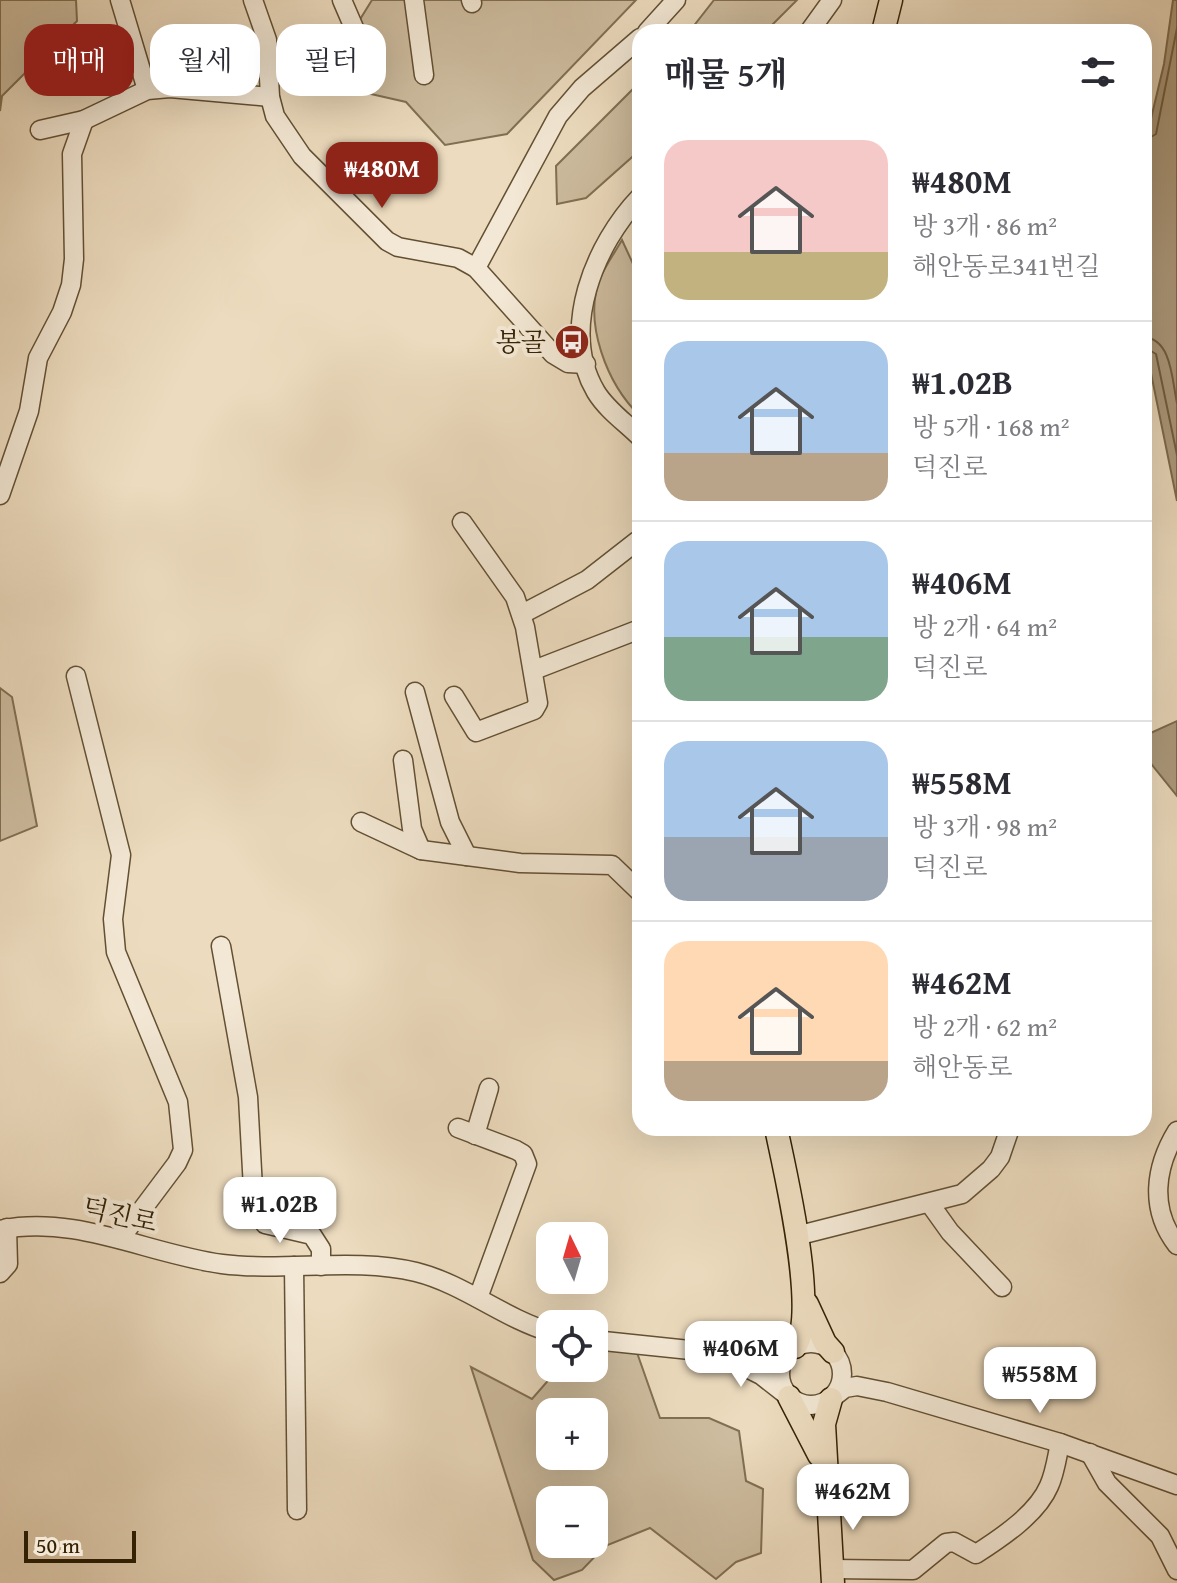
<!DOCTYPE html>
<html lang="ko">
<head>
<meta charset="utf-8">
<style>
	body { margin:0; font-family:"Gentium Book Plus","Noto Serif KR",serif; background:#f2f2f3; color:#2b2b33; height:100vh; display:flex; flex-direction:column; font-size:30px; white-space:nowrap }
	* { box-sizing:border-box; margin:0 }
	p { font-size:26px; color:#7c7c81 }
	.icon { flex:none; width:44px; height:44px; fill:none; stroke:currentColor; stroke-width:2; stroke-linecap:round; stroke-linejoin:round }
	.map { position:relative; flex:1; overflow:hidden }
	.details { position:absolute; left:632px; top:24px; width:520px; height:1112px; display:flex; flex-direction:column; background:#fff; border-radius:24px; box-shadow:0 8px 32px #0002 }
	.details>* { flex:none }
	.guide { position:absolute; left:24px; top:24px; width:488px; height:72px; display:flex; gap:16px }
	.needle { width:52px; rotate:355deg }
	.controls { position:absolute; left:536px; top:1222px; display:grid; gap:16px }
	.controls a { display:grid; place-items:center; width:72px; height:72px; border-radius:16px; background:#fff; box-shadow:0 8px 32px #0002; font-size:40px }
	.scale { position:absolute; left:24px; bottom:20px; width:112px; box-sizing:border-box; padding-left:8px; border:4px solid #352205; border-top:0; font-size:22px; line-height:28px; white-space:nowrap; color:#352205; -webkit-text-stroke:6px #f3e8d5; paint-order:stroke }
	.price { position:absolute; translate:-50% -68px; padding:0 18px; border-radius:16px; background:#fff; color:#222; font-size:26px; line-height:52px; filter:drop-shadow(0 2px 4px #0008) }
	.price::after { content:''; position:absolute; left:50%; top:48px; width:24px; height:18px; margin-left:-12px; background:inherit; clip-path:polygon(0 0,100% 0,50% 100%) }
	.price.active { background:#8f2418; color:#fff }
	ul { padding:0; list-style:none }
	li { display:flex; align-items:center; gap:24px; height:200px; padding:0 32px }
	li+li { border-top:2px solid #e1e1e2 }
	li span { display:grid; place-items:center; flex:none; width:224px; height:160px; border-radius:24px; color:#555 }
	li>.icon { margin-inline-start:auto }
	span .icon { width:96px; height:96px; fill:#fffc; stroke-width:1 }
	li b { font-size:34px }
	h2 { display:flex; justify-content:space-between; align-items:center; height:96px; padding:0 32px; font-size:34px }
	.chip { padding:0 28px; border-radius:24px; background:#fff; box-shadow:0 8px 32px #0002; font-size:28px; line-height:72px }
	.chip.active { background:#8f2418; color:#fff }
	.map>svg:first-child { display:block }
	.green { fill:#cdbc9f; stroke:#816f52; stroke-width:2; fill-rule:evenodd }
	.water { fill:#ae9c7f; stroke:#7e6b4e; stroke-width:2 }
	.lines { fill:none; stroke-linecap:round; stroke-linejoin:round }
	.shore { stroke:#725f42; stroke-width:2 }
	.minor-casing { stroke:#635033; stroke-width:21 }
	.major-casing { stroke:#352205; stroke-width:25 }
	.minor { stroke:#f3e8d5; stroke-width:18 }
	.major { stroke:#ecdbbe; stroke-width:22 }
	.labels { text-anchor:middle; stroke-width:8; stroke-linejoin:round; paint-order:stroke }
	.poi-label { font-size:26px; fill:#352205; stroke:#f3e8d5; text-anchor:end }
	.street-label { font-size:26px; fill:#352205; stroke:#f3e8d5 }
</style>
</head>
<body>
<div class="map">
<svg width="1177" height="1583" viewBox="0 0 1177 1583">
	<rect width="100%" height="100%" fill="#ecdbbe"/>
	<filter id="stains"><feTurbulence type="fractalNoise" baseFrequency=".0025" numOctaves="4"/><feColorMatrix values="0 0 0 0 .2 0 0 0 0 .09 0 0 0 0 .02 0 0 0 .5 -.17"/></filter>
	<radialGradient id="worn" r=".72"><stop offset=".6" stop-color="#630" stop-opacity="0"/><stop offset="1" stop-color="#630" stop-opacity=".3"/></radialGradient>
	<!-- green -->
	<g class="green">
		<path d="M0,0H76L77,21L2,96L0,111Z"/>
		<path d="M372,0H636L507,134L445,145L406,102L353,90L346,42Z"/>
		<path d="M714,0H797L765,32H689Z"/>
		<path d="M640,82V150L586,198L557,204L556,166Z"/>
		<path d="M622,240L640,279V416C607,384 583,323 600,278C606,265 615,252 622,240Z"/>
		<path d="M0,688L12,697L37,826L0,841Z"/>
		<path d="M594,1345L635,1347L660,1418H709L739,1431L746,1481L763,1489L761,1553L736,1562L716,1579L650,1528L605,1546L582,1570L554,1580L533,1560L471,1367L532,1399L559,1368H594ZM550,1412H594V1456H550ZM550,1500H594V1544H550Z"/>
	</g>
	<!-- water -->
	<g class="water">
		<path d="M1173,0H1177V501L1144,339V148L1164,64Z"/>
		<path d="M1177,721V796L1144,755V736Z"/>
	</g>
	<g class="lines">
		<!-- shore -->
		<g class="shore">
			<path d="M1144,141L1156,134L1177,28"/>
			<path d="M1144,337C1172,339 1172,381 1177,403"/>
			<path d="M1144,347L1156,354L1177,455"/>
		</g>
		<!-- minor casing -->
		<g class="minor-casing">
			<g id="minor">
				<path d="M120,0L147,90"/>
				<path d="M253,0L267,40L270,97L275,116L302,156L387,241L398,247L458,258L476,268L553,354L568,363L586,364"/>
				<path d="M342,0L370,65"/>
				<path d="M414,0L424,75"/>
				<path d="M471,0L472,3"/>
				<path d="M647,32L676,0"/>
				<path d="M809,32L832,0"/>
				<path d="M40,130L84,120L147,90L170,88L270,97"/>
				<path d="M640,197C595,244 559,330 596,392C607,410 626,423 640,437"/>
				<path d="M476,268L558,116L582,88L640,38"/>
				<path d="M0,495L29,411L38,358L62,312L71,285L74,259L72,154L84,120"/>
				<path d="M522,614L587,580L637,541"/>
				<path d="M534,670L640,629"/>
				<path d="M76,676L121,855L113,919L116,952L178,1102L183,1150L177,1163L120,1239"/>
				<path d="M415,692L450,822L467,856"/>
				<path d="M454,696L476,732L534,710L538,703L525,627L515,597L462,522"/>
				<path d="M403,760L412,829L421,850"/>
				<path d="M361,822L421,850L520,863L612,865L640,892"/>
				<path d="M221,946L248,1097L254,1207L265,1224L312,1235L321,1249V1266"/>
				<path d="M458,1128L516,1150L523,1154L527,1164L478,1298"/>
				<path d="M1177,1131C1155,1167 1149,1209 1177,1245"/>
				<path d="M475,1135L489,1088"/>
				<path d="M930,1204L950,1232L1002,1287"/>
				<path d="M0,1230C75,1214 148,1254 222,1264C286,1272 353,1257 416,1272C464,1284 503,1318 550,1332"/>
				<path d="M796,1236L962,1194L991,1169L1000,1157L1010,1128"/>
				<path d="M294,1266L297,1510"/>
				<path d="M0,1273L8,1264L7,1228"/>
				<path d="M594,1340L767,1358L782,1356L795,1347"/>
				<circle cx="811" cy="1374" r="31"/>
				<path d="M731,1360L761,1375L784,1393"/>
				<path d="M831,1399L845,1388L857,1386L887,1392L1060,1443L1177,1485"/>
				<path d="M1090,1453L1107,1483L1160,1536L1177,1570"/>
				<path d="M833,1569L913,1570L946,1543L954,1542L976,1554C1001,1538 1037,1514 1049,1486C1055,1473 1057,1457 1060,1443"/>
			</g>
		</g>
		<!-- major casing -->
		<g class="major-casing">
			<g id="major">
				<path d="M883,32L891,0"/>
				<path d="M776,1128C785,1171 819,1314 795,1347"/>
				<path d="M807,1304L825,1343L833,1352"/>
				<path d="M789,1397L819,1455"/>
				<path d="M831,1399L824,1424L833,1583"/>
			</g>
		</g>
		<!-- minor -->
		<use href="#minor" class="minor"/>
		<!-- major -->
		<use href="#major" class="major"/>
	</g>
	<!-- icons -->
	<defs>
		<g id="bus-disc" transform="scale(1.8)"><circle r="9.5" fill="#8f2418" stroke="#f3e8d5"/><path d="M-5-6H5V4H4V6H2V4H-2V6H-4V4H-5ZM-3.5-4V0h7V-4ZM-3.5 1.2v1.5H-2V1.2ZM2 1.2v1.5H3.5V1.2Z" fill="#fff"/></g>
	</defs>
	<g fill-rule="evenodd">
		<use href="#bus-disc" x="572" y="342"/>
	</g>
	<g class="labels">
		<!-- poi labels -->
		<g class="poi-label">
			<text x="546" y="351">봉골</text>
		</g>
		<!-- street labels -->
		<g class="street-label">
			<text transform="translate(120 1215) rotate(13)" y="9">덕진로</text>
		</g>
	</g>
	<rect width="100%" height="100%" filter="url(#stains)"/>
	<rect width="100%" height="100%" fill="url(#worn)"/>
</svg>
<div class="controls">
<a><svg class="needle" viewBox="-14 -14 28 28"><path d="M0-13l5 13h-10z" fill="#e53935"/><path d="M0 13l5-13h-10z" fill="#7c7c81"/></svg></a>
<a><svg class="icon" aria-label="locate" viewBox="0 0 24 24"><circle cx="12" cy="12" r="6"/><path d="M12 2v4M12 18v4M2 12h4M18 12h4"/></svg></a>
<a>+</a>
<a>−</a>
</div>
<div class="scale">50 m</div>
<b class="price active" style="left:382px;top:210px">₩480M</b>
<b class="price" style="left:280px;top:1245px">₩1.02B</b>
<b class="price" style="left:741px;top:1389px">₩406M</b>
<b class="price" style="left:1040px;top:1415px">₩558M</b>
<b class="price" style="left:853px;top:1532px">₩462M</b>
<div class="guide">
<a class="chip active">매매</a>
<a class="chip">월세</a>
<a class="chip">필터</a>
</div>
<section class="details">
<h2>매물 5개<svg class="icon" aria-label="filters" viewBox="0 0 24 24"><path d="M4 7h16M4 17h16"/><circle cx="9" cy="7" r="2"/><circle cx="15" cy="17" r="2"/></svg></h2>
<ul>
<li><span style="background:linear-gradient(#f6c9c9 70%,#c2b280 0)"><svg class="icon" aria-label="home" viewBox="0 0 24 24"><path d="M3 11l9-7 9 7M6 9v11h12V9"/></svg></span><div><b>₩480M</b><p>방 3개 · 86 m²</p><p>해안동로341번길</p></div></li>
<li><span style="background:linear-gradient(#a9c7e8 70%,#b9a48a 0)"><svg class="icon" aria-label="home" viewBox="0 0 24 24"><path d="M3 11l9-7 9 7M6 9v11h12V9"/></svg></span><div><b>₩1.02B</b><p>방 5개 · 168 m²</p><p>덕진로</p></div></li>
<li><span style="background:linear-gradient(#a9c7e8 60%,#7fa58c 0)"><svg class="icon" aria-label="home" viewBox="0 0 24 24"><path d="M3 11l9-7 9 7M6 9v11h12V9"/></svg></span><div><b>₩406M</b><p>방 2개 · 64 m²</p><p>덕진로</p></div></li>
<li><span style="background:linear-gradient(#a9c7e8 60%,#9aa5b1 0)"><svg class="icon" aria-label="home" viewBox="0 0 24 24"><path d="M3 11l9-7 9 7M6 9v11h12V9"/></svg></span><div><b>₩558M</b><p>방 3개 · 98 m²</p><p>덕진로</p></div></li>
<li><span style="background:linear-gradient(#ffd9b3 75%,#b9a48a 0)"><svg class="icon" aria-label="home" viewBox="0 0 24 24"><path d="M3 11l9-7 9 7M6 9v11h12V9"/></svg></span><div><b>₩462M</b><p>방 2개 · 62 m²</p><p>해안동로</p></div></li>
</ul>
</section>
</div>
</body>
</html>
